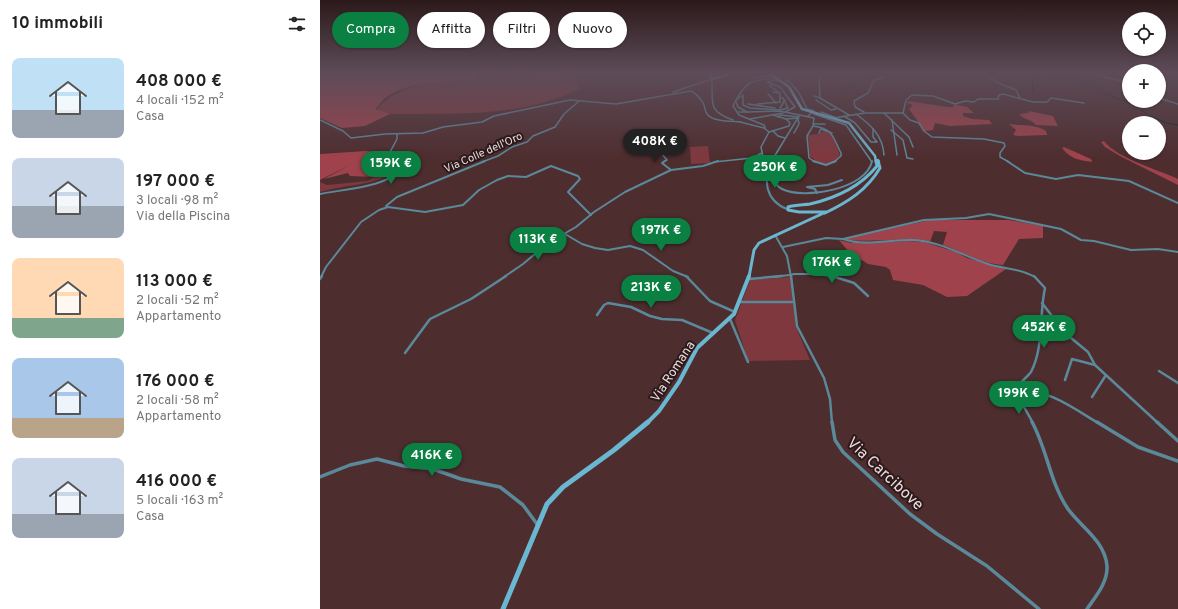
<!DOCTYPE html>
<html lang="it">
<head>
<meta charset="utf-8">
<style>
	body { margin:0; font-family:Overpass,sans-serif; background:#f6f6f6; color:#222; height:100vh; display:flex; flex-direction:column; font-size:15px; white-space:nowrap }
	* { box-sizing:border-box; margin:0 }
	p { font-size:13px; color:#767676 }
	.icon { flex:none; width:22px; height:22px; fill:none; stroke:currentColor; stroke-width:2; stroke-linecap:round; stroke-linejoin:round }
	.map { position:relative; flex:1; overflow:hidden }
	.details { display:flex; flex-direction:column; background:#fff; width:320px }
	.details>* { flex:none }
	.banner { position:absolute; left:12px; top:12px; width:380px; height:36px; display:flex; gap:8px }
	.fabs { position:absolute; left:802px; top:12px; display:grid; gap:8px }
	.fabs a { display:grid; place-items:center; width:44px; height:44px; border-radius:50%; background:#fff; box-shadow:0 1px 3px #0004; font-size:20px }
	.price { position:absolute; translate:-50% -34px; padding:0 9px; border-radius:14px; background:#0b8043; color:#fff; font-size:13px; line-height:26px; filter:drop-shadow(0 1px 2px #0008) }
	.price::after { content:''; position:absolute; left:50%; top:24px; width:12px; height:9px; margin-left:-6px; background:inherit; clip-path:polygon(0 0,100% 0,50% 100%) }
	.price.active { background:#222; color:#fff }
	ul { padding:0; list-style:none }
	li { display:flex; align-items:center; gap:12px; height:100px; padding:0 12px }
	li span { display:grid; place-items:center; flex:none; width:112px; height:80px; border-radius:8px; color:#555 }
	li>.icon { margin-inline-start:auto }
	span .icon { width:48px; height:48px; fill:#fffc; stroke-width:1 }
	li b { font-size:17px }
	h2 { display:flex; justify-content:space-between; align-items:center; height:48px; padding:0 12px; font-size:17px }
	.chip { padding:0 14px; border-radius:18px; background:#fff; box-shadow:0 1px 3px #0004; font-size:14px; line-height:36px }
	.chip.active { background:#0b8043; color:#fff }
	main { display:flex; flex:1; min-height:0 }
	.map>svg:first-child { display:block }
	.green { fill:#7f383e }
	.forest { fill:#a0424b }
	.lines { fill:none; stroke-linecap:round; stroke-linejoin:round }
	.stream { stroke:#002a36; stroke-width:1 }
	.street-far3 { stroke:#5a899a; stroke-width:1.5 }
	.street-far2 { stroke:#5a899a; stroke-width:2 }
	.street-far1 { stroke:#5a899a; stroke-width:2.5 }
	.street { stroke:#5a899a; stroke-width:3.5 }
	.secondary-far3 { stroke:#69b7d1; stroke-width:2.5 }
	.secondary-far2 { stroke:#69b7d1; stroke-width:3 }
	.secondary-far1 { stroke:#69b7d1; stroke-width:4 }
	.secondary { stroke:#69b7d1; stroke-width:5 }
	.street-bridge { stroke:#5a899a; stroke-width:2 }
	.labels { text-anchor:middle; stroke-width:4; stroke-linejoin:round; paint-order:stroke }
	.far-street-label { font-size:11px; fill:#efd9da; stroke:#2a1a1b }
	.street-label { font-size:13px; fill:#efd9da; stroke:#2a1a1b }
	.near-street-label { font-size:16px; fill:#efd9da; stroke:#2a1a1b }
</style>
</head>
<body>
<main>
<section class="details">
<h2>10 immobili<svg class="icon" aria-label="filters" viewBox="0 0 24 24"><path d="M4 7h16M4 17h16"/><circle cx="9" cy="7" r="2"/><circle cx="15" cy="17" r="2"/></svg></h2>
<ul>
<li><span style="background:linear-gradient(#bfe0f5 65%,#9aa5b1 0)"><svg class="icon" aria-label="home" viewBox="0 0 24 24"><path d="M3 11l9-7 9 7M6 9v11h12V9"/></svg></span><div><b>408 000 €</b><p>4 locali · 152 m²</p><p>Casa</p></div></li>
<li><span style="background:linear-gradient(#c9d6e8 60%,#9aa5b1 0)"><svg class="icon" aria-label="home" viewBox="0 0 24 24"><path d="M3 11l9-7 9 7M6 9v11h12V9"/></svg></span><div><b>197 000 €</b><p>3 locali · 98 m²</p><p>Via della Piscina</p></div></li>
<li><span style="background:linear-gradient(#ffd9b3 75%,#7fa58c 0)"><svg class="icon" aria-label="home" viewBox="0 0 24 24"><path d="M3 11l9-7 9 7M6 9v11h12V9"/></svg></span><div><b>113 000 €</b><p>2 locali · 52 m²</p><p>Appartamento</p></div></li>
<li><span style="background:linear-gradient(#a9c7e8 75%,#b9a48a 0)"><svg class="icon" aria-label="home" viewBox="0 0 24 24"><path d="M3 11l9-7 9 7M6 9v11h12V9"/></svg></span><div><b>176 000 €</b><p>2 locali · 58 m²</p><p>Appartamento</p></div></li>
<li><span style="background:linear-gradient(#c9d6e8 70%,#9aa5b1 0)"><svg class="icon" aria-label="home" viewBox="0 0 24 24"><path d="M3 11l9-7 9 7M6 9v11h12V9"/></svg></span><div><b>416 000 €</b><p>5 locali · 163 m²</p><p>Casa</p></div></li>
</ul>
</section>
<div class="map">
<svg width="858" height="609" viewBox="0 0 858 609">
	<rect width="100%" height="100%" fill="#4e2d2f"/>
	<!-- green -->
	<g class="green">
		<path d="M222,73L249,76L257,79L259,89C201,118 133,113 70,114L56,110C75,88 104,82 131,81C140,80 151,82 159,79C165,78 171,75 177,75C194,75 206,82 222,73Z"/>
		<path d="M504,131L511,133L520,155C517,161 507,166 500,164C495,162 494,158 490,157L488,135L498,134Z"/>
		<path d="M388,146L390,163L371,164L370,147Z"/>
		<path d="M73,161L80,165L79,170C55,186 27,184 0,192V181L1,180L0,182L7,185L48,181L65,170L62,169L64,167L60,166Z"/>
		<path d="M470,277L476,327L490,360L428,361L415,320L430,280Z"/>
	</g>
	<!-- forest -->
	<g class="forest">
		<path d="M6,72H143V74L157,75L159,77L153,80C125,82 89,80 65,98C61,101 60,105 55,109L70,114L45,126L22,128L0,118V77Z"/>
		<path d="M588,101L628,107H633L634,104L647,107L654,113H643V116L652,119L669,120L672,124L630,126L615,123L613,130L605,131L589,109L593,105L587,103Z"/>
		<path d="M709,111L733,116L738,126L716,125C711,119 704,120 699,114L708,113Z"/>
		<path d="M689,124C701,126 716,124 726,131L727,135L698,136L693,135L696,130Z"/>
		<path d="M784,141C798,159 837,169 858,179V185L800,156L785,147L781,142Z"/>
		<path d="M744,147L771,159L772,162C758,160 751,159 742,148Z"/>
		<path d="M46,151L55,152L54,158L56,159L51,161L54,166L64,167L63,169L66,170L52,177L30,176L28,173L4,179L30,165L0,180V154Z"/>
		<path d="M610,220H689L723,226V238L699,239L683,265C662,264 642,252 623,245L627,232L614,231L610,242C583,236 556,243 528,240L527,238Z"/>
		<path d="M519,240L531,243L587,241L604,242L636,252L647,258L686,269L647,296L627,297L603,285L573,280L570,270L566,267L548,264L529,252Z"/>
	</g>
	<g class="lines">
		<!-- stream -->
		<g class="stream">
			<path d="M723,72L729,76H744L755,80L771,81L785,94L815,105L828,115L847,123L858,125"/>
			<path d="M523,90L552,75L553,72"/>
			<path d="M713,92L712,79L714,76L724,74"/>
		</g>
		<!-- street-far3 -->
		<g class="street-far3">
			<path d="M507,72L499,78L500,98L529,115"/>
			<path d="M663,72L676,82L696,90L700,98"/>
			<path d="M773,72L787,78L809,82"/>
			<path d="M449,76H445L453,75"/>
			<path d="M433,78L445,76"/>
			<path d="M468,80L479,93L487,109L494,111L488,116"/>
			<path d="M447,82L460,87L475,107L465,112"/>
			<path d="M447,82L456,80L465,83L468,80"/>
			<path d="M451,84L450,86L460,93V102"/>
			<path d="M353,92L392,79C393,103 387,111 413,120"/>
			<path d="M453,92L459,93"/>
			<path d="M448,94L456,103"/>
			<path d="M494,96L500,98"/>
			<path d="M460,98H463L468,108L460,110"/>
			<path d="M839,98L858,104"/>
			<path d="M416,100L423,95V104"/>
			<path d="M496,100L511,110L516,109"/>
			<path d="M416,102L418,107L427,112L460,111L494,118L493,126"/>
			<path d="M428,104L455,108"/>
			<path d="M437,104L460,102"/>
			<path d="M423,105L430,108L460,110"/>
			<path d="M460,108L465,100"/>
			<path d="M419,112H427"/>
			<path d="M501,112L517,118"/>
			<path d="M544,112L535,107L534,101L548,93L554,80L565,77"/>
			<path d="M564,113L589,137L593,147"/>
			<path d="M583,113L586,100L592,95L613,96L635,104L645,101L654,102L658,99H678L679,95L683,94L713,102H727L731,98L764,103"/>
			<path d="M494,114L526,125L552,162"/>
			<path d="M536,114C551,125 563,136 564,155"/>
			<path d="M453,115L466,119L479,118"/>
			<path d="M524,116L535,123L551,142H557L553,137V129"/>
			<path d="M458,117L460,115L478,117"/>
			<path d="M514,118L545,113H583L590,120L599,123L604,131L612,137L664,139L684,143L685,146L680,153V157L689,162"/>
			<path d="M430,119L463,113"/>
			<path d="M0,120L23,131L31,138L65,134L103,133L123,127L162,122L174,116L250,100L296,104L371,91C376,93 382,100 384,105C385,108 385,111 387,114C393,122 412,121 421,122"/>
			<path d="M572,120L577,155"/>
			<path d="M420,122L444,128L449,132"/>
			<path d="M493,124H505"/>
			<path d="M445,128L444,125L419,115L413,106C425,82 429,80 456,78"/>
			<path d="M571,130L583,140L587,158L593,159"/>
			<path d="M453,131L458,136L465,138"/>
			<path d="M474,133L479,124L478,119"/>
			<path d="M499,133L501,129L512,133"/>
			<path d="M77,134V139L69,154L78,162"/>
			<path d="M342,149L341,153L347,160L343,162"/>
			<path d="M162,162L178,156L192,147L207,142L213,136L235,127L244,114L259,101"/>
			<path d="M394,162L432,158L442,153"/>
			<path d="M444,162L441,147L449,132L469,126L470,123L466,119"/>
			<path d="M451,162L479,116"/>
			<path d="M495,162L489,158L487,136L493,126C514,129 512,136 521,153V156L514,162"/>
		</g>
		<!-- street-far2 -->
		<g class="street-far2">
			<path d="M345,161L342,163L351,170"/>
			<path d="M443,161L447,169"/>
			<path d="M452,161C442,180 446,201 467,209"/>
			<path d="M493,161L506,165L516,161"/>
			<path d="M687,161L705,173L736,179L758,175L809,181L858,203"/>
			<path d="M447,169C451,176 454,185 462,189C484,200 547,189 552,161"/>
			<path d="M497,193L495,189L487,187L508,185L522,180"/>
			<path d="M0,194C22,189 71,188 82,166L77,161"/>
			<path d="M66,206L77,197L165,161"/>
			<path d="M245,234L262,244L275,248L288,250L310,246L323,250L353,271L368,277"/>
			<path d="M455,235L467,256L471,277"/>
			<path d="M523,239C546,247 569,239 593,240C620,241 643,256 668,264C684,269 700,268 715,277"/>
			<path d="M463,247L506,238L523,239L604,220L646,218L669,214L741,229L761,240L774,241L811,250L838,249L858,252"/>
			<path d="M474,274H496L517,277"/>
			<path d="M1,277L6,267L41,222L59,210L68,207L105,212L143,205L159,190L177,180L188,176L206,177L231,166L258,176L260,179L248,192L271,215"/>
			<path d="M184,277L203,264L228,243L256,227L274,212L305,192L351,170L383,166L398,161"/>
			<path d="M452,277L470,275"/>
		</g>
		<!-- street-far1 -->
		<g class="street-far1">
			<path d="M366,276L390,301L415,312"/>
			<path d="M471,276L477,326L504,378L510,399L512,423"/>
			<path d="M512,276L534,283L548,296"/>
			<path d="M0,279L2,276"/>
			<path d="M429,279L462,276"/>
			<path d="M420,302H472"/>
			<path d="M722,303L745,333L768,352L775,365L838,423"/>
			<path d="M277,315L284,305L288,303L311,307L330,316L342,319L362,320L393,333"/>
			<path d="M410,319L428,362"/>
			<path d="M85,353L110,319L151,299L186,276"/>
			<path d="M839,371L858,383"/>
			<path d="M745,380L752,359L775,365"/>
			<path d="M699,392L698,386C702,381 707,377 711,372C724,347 719,315 725,288L714,276"/>
			<path d="M772,397L786,375"/>
			<path d="M713,423L699,398V392C726,387 756,410 778,423"/>
		</g>
		<!-- street -->
		<g class="street">
			<path d="M512,422L515,440L523,452L590,514L617,534L667,566L719,609"/>
			<path d="M712,422C727,449 730,483 748,509C761,527 785,541 787,566C788,582 776,596 767,609"/>
			<path d="M777,422L818,447L858,461"/>
			<path d="M837,422L858,441"/>
			<path d="M0,477L30,465L57,459L84,466L113,469L141,479L180,487L203,505L217,524"/>
		</g>
		<!-- secondary-far3 -->
		<g class="secondary-far3">
			<path d="M390,72L392,79L417,72"/>
			<path d="M452,72V75L469,87L482,109L529,123L555,156L556,162"/>
			<path d="M558,160L559,162"/>
		</g>
		<!-- secondary-far2 -->
		<g class="secondary-far2">
			<path d="M505,213C528,202 547,190 560,168L558,161"/>
			<path d="M429,277L434,250L439,243L506,212H479L468,210V207C475,205 483,205 490,204C516,198 540,187 557,166L556,161"/>
		</g>
		<!-- secondary-far1 -->
		<path class="secondary-far1" d="M327,423L339,411L359,382L377,348L414,314L429,276"/>
		<!-- secondary -->
		<path class="secondary" d="M183,609L227,504L243,487L294,450L328,422"/>
		<!-- street-bridge -->
		<path class="street-bridge" d="M470,275L474,274"/>
	</g>
	<!-- sky -->
	<linearGradient id="sky" x2="0" y2="1"><stop stop-color="#2b191a"/><stop offset="0.46" stop-color="#5d4c58"/><stop offset="1" stop-color="#5d4c58" stop-opacity="0"/></linearGradient>
	<rect width="858" height="158" fill="url(#sky)"/>
	<g class="labels">
		<!-- far-street labels -->
		<g class="far-street-label">
			<text transform="translate(163 152) rotate(-24)" y="4">Via Colle dell'Oro</text>
		</g>
		<!-- street labels -->
		<g class="street-label">
			<text transform="translate(352 371) rotate(-57)" y="5">Via Romana</text>
		</g>
		<!-- near-street labels -->
		<g class="near-street-label">
			<text transform="translate(566 473) rotate(43)" y="6">Via Carcibove</text>
		</g>
	</g>
</svg>
<div class="fabs">
<a><svg class="icon" aria-label="locate" viewBox="0 0 24 24"><circle cx="12" cy="12" r="6"/><path d="M12 2v4M12 18v4M2 12h4M18 12h4"/></svg></a>
<a>+</a>
<a>−</a>
</div>
<b class="price active" style="left:335px;top:163px">408K €</b>
<b class="price" style="left:71px;top:185px">159K €</b>
<b class="price" style="left:455px;top:189px">250K €</b>
<b class="price" style="left:341px;top:252px">197K €</b>
<b class="price" style="left:218px;top:261px">113K €</b>
<b class="price" style="left:512px;top:284px">176K €</b>
<b class="price" style="left:331px;top:309px">213K €</b>
<b class="price" style="left:724px;top:349px">452K €</b>
<b class="price" style="left:699px;top:415px">199K €</b>
<b class="price" style="left:112px;top:477px">416K €</b>
<div class="banner">
<a class="chip active">Compra</a>
<a class="chip">Affitta</a>
<a class="chip">Filtri</a>
<a class="chip">Nuovo</a>
</div>
</div>
</main>
</body>
</html>
